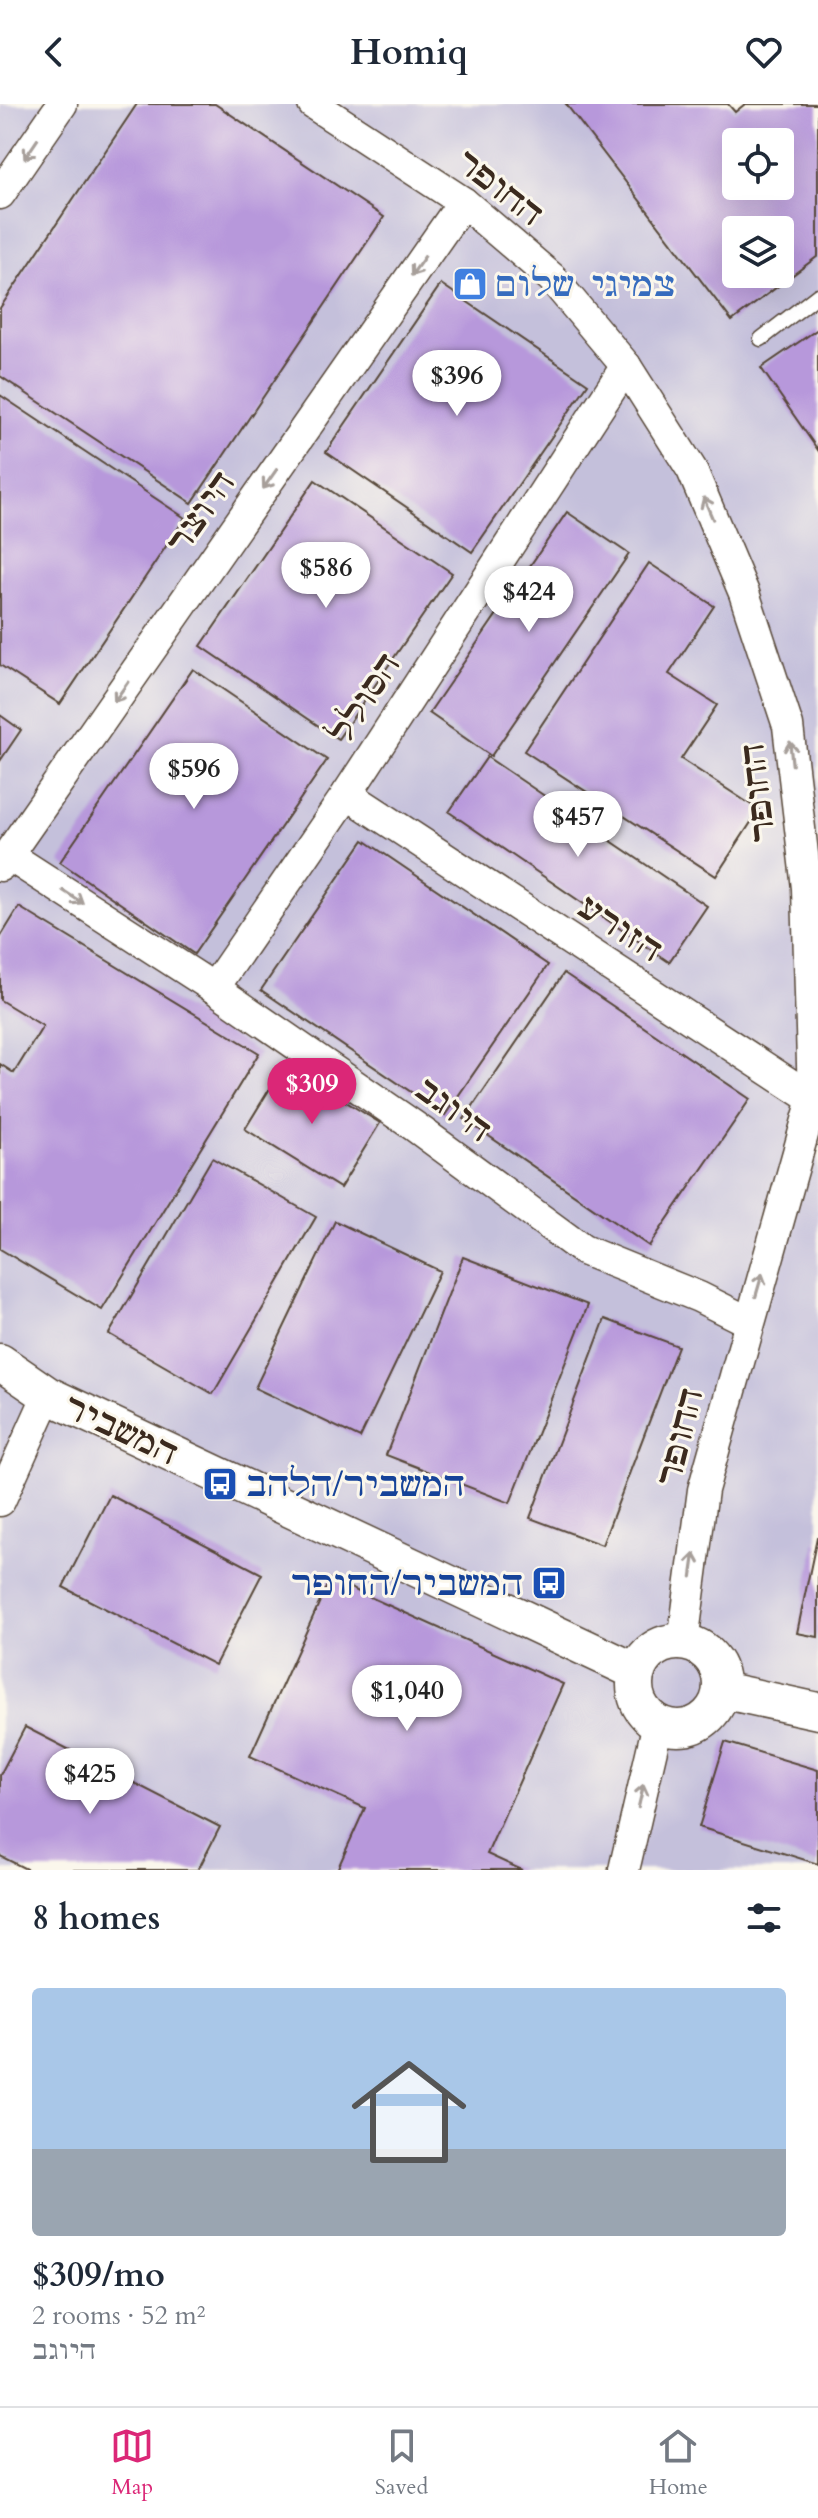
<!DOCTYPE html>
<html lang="en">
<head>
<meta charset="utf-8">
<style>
	body { margin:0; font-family:Cardo,"Frank Ruhl Libre",serif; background:#f6f6f7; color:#1f2937; height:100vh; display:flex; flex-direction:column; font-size:30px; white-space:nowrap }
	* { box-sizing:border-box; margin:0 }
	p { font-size:26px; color:#747a83 }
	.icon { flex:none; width:44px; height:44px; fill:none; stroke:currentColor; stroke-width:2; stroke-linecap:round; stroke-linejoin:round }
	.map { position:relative; height:1766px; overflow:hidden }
	.side { display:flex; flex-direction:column; background:#fff; flex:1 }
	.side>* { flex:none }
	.buttons { position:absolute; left:722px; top:24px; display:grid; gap:16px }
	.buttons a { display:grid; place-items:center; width:72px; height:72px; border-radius:8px; background:#fff; box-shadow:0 8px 32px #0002; font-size:40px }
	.price { position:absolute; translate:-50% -68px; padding:0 18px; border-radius:28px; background:#fff; color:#222; font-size:26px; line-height:52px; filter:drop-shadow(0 2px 4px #0008) }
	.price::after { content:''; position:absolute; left:50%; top:48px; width:24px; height:18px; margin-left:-12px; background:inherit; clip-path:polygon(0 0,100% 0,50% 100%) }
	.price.current { background:#db2777; color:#fff }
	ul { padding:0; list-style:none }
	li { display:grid; align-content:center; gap:16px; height:424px; padding:0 32px }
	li+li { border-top:2px solid #e0e1e3 }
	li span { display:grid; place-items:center; height:248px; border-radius:8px; color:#555 }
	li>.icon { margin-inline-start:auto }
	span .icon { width:144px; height:144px; fill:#fffc; stroke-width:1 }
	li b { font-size:34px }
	h2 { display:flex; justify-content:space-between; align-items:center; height:96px; padding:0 32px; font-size:34px }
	header { display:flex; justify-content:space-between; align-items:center; height:104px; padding:0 32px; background:#fff; font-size:36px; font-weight:600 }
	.tab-bar { display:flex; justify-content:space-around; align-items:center; height:112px; border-top:2px solid #e0e1e3; background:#fff; font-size:22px; color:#747a83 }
	.tab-bar a { display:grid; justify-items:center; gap:4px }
	.tab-bar .current { color:#db2777 }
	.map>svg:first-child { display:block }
	.industrial { fill:#c4c0db; fill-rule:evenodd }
	.building { fill:#b798db; fill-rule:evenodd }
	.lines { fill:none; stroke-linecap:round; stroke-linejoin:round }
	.service-casing { stroke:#564637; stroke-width:17 }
	.minor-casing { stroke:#564637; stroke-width:33 }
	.tertiary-casing { stroke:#564637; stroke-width:39 }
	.service { stroke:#fff; stroke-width:14 }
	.minor { stroke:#fff; stroke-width:30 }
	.tertiary { stroke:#fff; stroke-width:36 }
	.oneway { stroke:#a79f9a }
	.labels { text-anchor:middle; stroke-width:6; stroke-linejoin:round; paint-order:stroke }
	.street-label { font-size:34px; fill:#3b2a1e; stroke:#fbf7ec }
	.shop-label { font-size:34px; fill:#366cbe; stroke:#fbf7ec; text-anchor:start }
	.transit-label { font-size:34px; fill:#164399; stroke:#fbf7ec; text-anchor:start }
</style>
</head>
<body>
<header><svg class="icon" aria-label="back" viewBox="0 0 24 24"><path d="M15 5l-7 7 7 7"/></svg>Homiq<svg class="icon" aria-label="heart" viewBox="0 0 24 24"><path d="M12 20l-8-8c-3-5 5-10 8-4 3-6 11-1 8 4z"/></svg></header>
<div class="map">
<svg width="818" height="1766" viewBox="0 0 818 1766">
	<rect width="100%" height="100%" fill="#fbf7ec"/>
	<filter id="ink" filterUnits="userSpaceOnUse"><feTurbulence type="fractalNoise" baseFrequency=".0125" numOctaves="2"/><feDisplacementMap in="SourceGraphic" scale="16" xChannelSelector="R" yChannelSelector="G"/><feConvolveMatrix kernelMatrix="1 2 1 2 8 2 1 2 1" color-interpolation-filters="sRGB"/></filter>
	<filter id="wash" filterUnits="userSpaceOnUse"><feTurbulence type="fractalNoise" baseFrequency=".006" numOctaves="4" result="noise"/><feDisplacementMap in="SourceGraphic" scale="32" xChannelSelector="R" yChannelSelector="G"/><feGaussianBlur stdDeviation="1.8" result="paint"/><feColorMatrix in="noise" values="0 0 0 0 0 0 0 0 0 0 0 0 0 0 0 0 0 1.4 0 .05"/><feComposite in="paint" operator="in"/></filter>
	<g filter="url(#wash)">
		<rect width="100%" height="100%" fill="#f0e3c6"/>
		<!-- industrial -->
		<path class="industrial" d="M0,0H818V1766H0ZM736,38H780V82H736ZM736,126H780V170H736Z"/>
		<g id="blocks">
			<!-- building -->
			<g class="building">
				<path d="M137,0H215L384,113L192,399L0,272V204Z"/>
				<path d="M566,0H728L735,8L745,0H818V152L732,217ZM736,38H780V82H736ZM736,126H780V170H736Z"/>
				<path d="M441,180L588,280L472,448L326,348Z"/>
				<path d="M818,225V346L761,264Z"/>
				<path d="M0,291L185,414L60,600L0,561Z"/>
				<path d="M315,376L452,469L338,635L201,542Z"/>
				<path d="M567,408L629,450L491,652L429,609Z"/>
				<path d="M649,459L714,502L669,570L717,601L681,655L759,706L716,772L524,647Z"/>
				<path d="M193,565L327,656L194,850L60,758Z"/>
				<path d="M0,611L21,626L0,657Z"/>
				<path d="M487,653L707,802L669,858L449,708Z"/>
				<path d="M364,736L548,861L445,1011L261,886Z"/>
				<path d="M19,803L259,949L102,1206L0,1145V960L14,969L43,922L0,896V834Z"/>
				<path d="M564,869L750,995L649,1142L464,1015Z"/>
				<path d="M285,960L380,1019L340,1084L245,1025Z"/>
				<path d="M212,1054L316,1113L213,1290L109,1230Z"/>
				<path d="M335,1117L440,1167L360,1334L255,1284Z"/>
				<path d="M463,1153L588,1201L510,1399L386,1351Z"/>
				<path d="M605,1215L678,1242L602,1441L530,1414Z"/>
				<path d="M110,1391L262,1470L215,1561L63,1483Z"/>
				<path d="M817,1433H818V1533L797,1529Z"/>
				<path d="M330,1475L563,1580L487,1750L522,1766H337L365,1704L250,1652Z"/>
				<path d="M25,1623L220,1723L198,1766H28L0,1752V1671Z"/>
				<path d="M725,1638L818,1666V1760L699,1723Z"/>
			</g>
		</g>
	</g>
	<g filter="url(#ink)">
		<use href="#blocks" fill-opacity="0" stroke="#564637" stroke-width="2"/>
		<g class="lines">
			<!-- service casing -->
			<g class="service-casing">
				<path id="service" d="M761,235L818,191"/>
			</g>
			<!-- minor casing -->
			<g class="minor-casing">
				<g id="minor">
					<path d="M313,0L463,98L552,174L626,262L692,366L744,489L788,622L807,784L813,995L703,1386L683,1538"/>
					<path d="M0,90L62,0"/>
					<path d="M347,690L813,995"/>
					<path d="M8,751L214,884L414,1022L583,1146L699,1193L749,1218"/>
					<path d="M0,762L463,98"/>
					<path d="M214,884L347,690L626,262"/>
					<path d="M0,1397L48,1291"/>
					<path d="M624,1766L658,1619"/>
				</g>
			</g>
			<!-- tertiary casing -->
			<g class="tertiary-casing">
				<g id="tertiary">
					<path d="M0,1258L48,1291L637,1568"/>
					<circle cx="678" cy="1581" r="43"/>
					<path d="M721,1586L818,1607"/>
				</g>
			</g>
			<!-- service -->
			<use href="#service" class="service"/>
			<!-- minor -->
			<use href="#minor" class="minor"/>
			<!-- tertiary -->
			<use href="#tertiary" class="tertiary"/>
		</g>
		<!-- one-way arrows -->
		<defs><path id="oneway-shaft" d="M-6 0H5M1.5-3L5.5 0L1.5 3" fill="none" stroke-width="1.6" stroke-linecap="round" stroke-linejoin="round" transform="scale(2)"/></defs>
		<g class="oneway">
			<use href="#oneway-shaft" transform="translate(31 45) rotate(124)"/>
			<use href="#oneway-shaft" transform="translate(418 162) rotate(125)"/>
			<use href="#oneway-shaft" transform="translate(270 375) rotate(125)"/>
			<use href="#oneway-shaft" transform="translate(708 404) rotate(-113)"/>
			<use href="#oneway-shaft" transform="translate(121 588) rotate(125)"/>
			<use href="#oneway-shaft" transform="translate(791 649) rotate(-96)"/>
			<use href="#oneway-shaft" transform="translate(73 793) rotate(33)"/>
			<use href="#oneway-shaft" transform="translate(759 1181) rotate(-74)"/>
			<use href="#oneway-shaft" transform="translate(693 1461) rotate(-82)"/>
			<use href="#oneway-shaft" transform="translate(641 1692) rotate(-77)"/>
		</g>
	</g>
	<!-- icons -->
	<defs>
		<g id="shop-square" transform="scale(1.8)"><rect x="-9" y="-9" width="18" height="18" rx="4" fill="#3f7fe0" stroke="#fbf7ec"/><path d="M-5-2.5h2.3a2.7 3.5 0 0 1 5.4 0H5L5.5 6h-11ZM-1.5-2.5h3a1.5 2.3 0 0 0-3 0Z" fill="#fff"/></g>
		<g id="bus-square" transform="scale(1.8)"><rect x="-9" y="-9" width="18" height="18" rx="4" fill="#1a4fb4" stroke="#fbf7ec"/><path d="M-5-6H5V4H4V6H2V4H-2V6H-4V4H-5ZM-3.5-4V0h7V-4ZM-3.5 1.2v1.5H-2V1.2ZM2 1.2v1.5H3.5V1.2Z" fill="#fff"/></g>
	</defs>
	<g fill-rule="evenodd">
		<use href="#shop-square" x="470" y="180"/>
		<use href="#bus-square" x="220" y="1380"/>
		<use href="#bus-square" x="549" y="1479"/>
	</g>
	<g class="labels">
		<!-- street labels -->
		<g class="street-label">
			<text transform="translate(500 83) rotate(38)" y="12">החופר</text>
			<text transform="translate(200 408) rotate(-55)" y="12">היוצר</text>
			<text transform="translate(364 594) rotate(-57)" y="12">הסולל</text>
			<text transform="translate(757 689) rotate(-97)" y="12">החופר</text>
			<text transform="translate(621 824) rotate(33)" y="12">הזורע</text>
			<text transform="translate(454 1005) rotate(36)" y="12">היוגב</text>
			<text transform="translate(121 1325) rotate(25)" y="12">המשביר</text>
			<text transform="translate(679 1333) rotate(-76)" y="12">החופר</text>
		</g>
		<!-- shop labels -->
		<g class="shop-label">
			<text x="496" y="192">צמיגי שלום</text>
		</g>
		<!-- transit labels -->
		<g class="transit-label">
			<text x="246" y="1392">המשביר/הלהב</text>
			<text x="523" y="1491" text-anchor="end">המשביר/החופר</text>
		</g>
	</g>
</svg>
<div class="buttons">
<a><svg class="icon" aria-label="locate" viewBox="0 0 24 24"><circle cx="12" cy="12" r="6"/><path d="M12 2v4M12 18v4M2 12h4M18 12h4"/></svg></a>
<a><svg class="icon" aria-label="layers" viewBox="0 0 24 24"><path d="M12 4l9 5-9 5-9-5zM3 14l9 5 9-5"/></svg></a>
</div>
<b class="price" style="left:457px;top:314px">$396</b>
<b class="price" style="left:326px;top:506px">$586</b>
<b class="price" style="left:529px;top:530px">$424</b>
<b class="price" style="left:194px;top:707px">$596</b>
<b class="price" style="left:578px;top:755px">$457</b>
<b class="price current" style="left:312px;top:1022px">$309</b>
<b class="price" style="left:407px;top:1629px">$1,040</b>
<b class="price" style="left:90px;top:1712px">$425</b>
</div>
<section class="side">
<h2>8 homes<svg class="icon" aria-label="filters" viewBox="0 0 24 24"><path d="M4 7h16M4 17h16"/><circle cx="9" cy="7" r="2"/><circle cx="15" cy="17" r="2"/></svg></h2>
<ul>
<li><span style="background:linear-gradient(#a9c7e8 65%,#9aa5b1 0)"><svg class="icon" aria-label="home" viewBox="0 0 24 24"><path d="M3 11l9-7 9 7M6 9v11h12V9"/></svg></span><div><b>$309/mo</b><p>2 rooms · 52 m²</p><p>היוגב</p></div></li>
</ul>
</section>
<nav class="tab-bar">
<a class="current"><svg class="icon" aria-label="map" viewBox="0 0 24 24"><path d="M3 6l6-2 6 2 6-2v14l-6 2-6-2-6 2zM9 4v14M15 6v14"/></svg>Map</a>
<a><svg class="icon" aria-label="saved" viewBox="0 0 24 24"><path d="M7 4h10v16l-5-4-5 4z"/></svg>Saved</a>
<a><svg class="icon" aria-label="home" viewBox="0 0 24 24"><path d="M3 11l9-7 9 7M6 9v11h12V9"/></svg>Home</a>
</nav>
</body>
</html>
